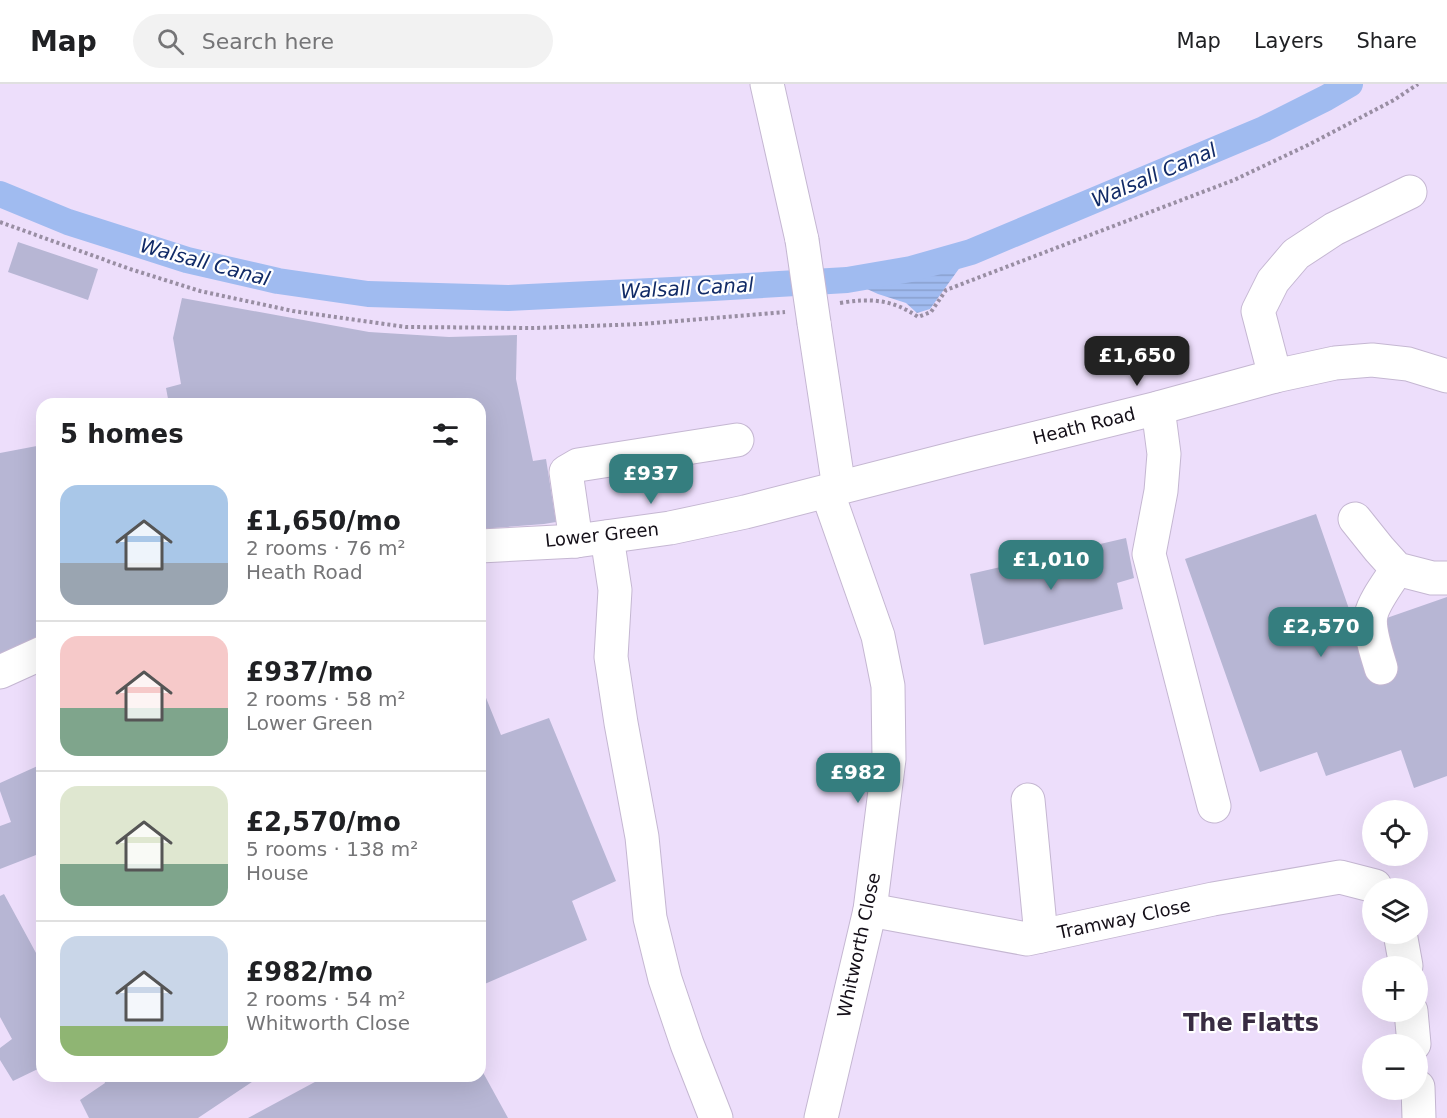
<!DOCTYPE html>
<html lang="en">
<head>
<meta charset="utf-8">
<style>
	body { margin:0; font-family:"DejaVu Sans",sans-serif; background:#f2f2f2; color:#202124; height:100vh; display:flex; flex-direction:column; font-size:22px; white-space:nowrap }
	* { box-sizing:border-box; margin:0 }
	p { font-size:20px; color:#757577 }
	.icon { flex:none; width:33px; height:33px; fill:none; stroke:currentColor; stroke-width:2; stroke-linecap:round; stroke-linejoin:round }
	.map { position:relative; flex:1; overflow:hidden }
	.drawer { position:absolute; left:36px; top:314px; width:450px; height:684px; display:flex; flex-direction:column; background:#fff; border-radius:18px; box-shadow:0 6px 24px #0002 }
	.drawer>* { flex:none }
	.buttons { position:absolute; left:1362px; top:716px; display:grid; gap:12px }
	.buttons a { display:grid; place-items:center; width:66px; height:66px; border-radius:50%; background:#fff; box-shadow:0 6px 24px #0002; font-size:30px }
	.price { position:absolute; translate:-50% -51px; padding:0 14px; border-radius:12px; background:#357e7f; color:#fff; font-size:20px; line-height:39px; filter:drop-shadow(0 2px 3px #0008) }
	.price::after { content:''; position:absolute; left:50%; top:36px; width:18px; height:14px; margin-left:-9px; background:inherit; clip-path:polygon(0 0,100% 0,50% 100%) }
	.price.on { background:#222; color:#fff }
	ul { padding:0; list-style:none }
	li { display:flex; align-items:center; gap:18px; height:150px; padding:0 24px }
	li+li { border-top:2px solid #e0e0e0 }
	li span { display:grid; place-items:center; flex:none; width:168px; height:120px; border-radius:18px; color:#555 }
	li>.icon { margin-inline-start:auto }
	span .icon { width:72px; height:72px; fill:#fffc; stroke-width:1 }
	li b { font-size:26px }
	h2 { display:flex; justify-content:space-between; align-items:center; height:72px; padding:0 24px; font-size:26px }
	header { display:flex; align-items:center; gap:36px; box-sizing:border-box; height:84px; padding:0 30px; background:#fff; border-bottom:2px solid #e0e0e0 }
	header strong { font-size:28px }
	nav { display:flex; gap:33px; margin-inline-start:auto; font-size:21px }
	.search { width:420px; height:54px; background:#f2f2f2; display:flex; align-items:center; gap:15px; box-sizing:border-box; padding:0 21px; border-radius:33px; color:#757577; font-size:22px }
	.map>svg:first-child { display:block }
	.water { fill:url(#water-rules) }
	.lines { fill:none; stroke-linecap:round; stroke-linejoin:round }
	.canal { stroke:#a0bbf0; stroke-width:26 }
	.building { fill:#b7b6d4 }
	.minor-casing { stroke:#c5b7d2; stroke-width:35 }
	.path { stroke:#998ea3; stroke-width:4; stroke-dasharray:3 3; stroke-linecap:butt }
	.minor { stroke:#fff; stroke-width:33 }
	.minor-bridge-casing { stroke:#c5b7d2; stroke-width:35; stroke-linecap:butt }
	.minor-bridge { stroke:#fff; stroke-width:33 }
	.labels { text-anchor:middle; stroke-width:4.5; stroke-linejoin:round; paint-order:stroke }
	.street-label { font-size:18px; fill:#140f18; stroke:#fff }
	.water-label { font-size:20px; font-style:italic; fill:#112b67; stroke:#fff }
	.district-label { font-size:24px; font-weight:bold; fill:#382c42; stroke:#fff }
</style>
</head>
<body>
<header>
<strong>Map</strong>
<div class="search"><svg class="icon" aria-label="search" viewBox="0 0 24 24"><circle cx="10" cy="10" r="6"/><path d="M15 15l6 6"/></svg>Search here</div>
<nav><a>Map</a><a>Layers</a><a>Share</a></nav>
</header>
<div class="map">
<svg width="1447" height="1034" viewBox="0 0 1447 1034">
	<defs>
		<pattern id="water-rules" width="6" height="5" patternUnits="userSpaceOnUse" patternTransform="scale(1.5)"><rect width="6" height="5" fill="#a0bbf0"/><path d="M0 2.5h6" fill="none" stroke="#89a0cd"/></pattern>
	</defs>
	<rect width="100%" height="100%" fill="#eddefb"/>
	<!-- water -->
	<path class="water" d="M971,168L930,225L917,229L906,219L878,210L847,196L911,185Z"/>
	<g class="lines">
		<!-- canal -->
		<path class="canal" d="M0,110L68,138L187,176L278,197L368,210L508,214L713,204L847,196L911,185L971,168L1264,45L1326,14L1350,0"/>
	</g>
	<!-- building -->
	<g class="building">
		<path d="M18,158L98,185L88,216L8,188Z"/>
		<path d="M182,214L369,248L449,253L517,251L516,295L533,377L546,375L556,438L544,440L480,445V320H169L166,304L181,300L173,254Z"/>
		<path d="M42,361V553L0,570V369Z"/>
		<path d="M1316,430L1373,594L1398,586L1381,536L1447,513V692L1414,704L1401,666L1326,692L1317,668L1260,688L1185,475Z"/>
		<path d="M1126,454L1134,494L1117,499L1123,525L984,561L970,490Z"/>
		<path d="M480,599L501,651L549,634L616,797L572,817L587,856L480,902Z"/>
		<path d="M42,680V788L36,771L0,785V742L11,738L0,707V699Z"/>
		<path d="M4,810L42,880V983L13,997L0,976V964L12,955L0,933V812Z"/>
		<path d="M480,983L508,1034H248L326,992H480Z"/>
		<path d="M103,992H261L198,1034H89L80,1016L105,999Z"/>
	</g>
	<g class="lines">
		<!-- minor casing -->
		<g class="minor-casing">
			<g id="minor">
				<path d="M767,0L802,156"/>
				<path d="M814,239L839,404"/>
				<path d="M1275,292L1258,227L1273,197L1296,170L1334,145L1410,108"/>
				<path d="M1158,324L1164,370L1161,407L1149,470L1214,722"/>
				<path d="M1355,435L1379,465L1397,485L1432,494H1447"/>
				<path d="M607,453L615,506L611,573L621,639L642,753L650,834L665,895L687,960L716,1034"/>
				<path d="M576,457L566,388L578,381L737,356"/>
				<path d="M480,462L576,457L670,444L745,428L971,370L1158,324L1275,292L1335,279L1372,276L1408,280L1447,292"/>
				<path d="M1381,584C1377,570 1368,545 1371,531C1374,517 1389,498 1397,485"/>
				<path d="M0,588L42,569"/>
				<path d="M1028,716L1041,852"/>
				<path d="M870,826L1027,855L1213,815L1340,793L1375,802L1376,804"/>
				<path d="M1400,849L1406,882"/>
				<path d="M1411,927L1414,960"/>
				<path d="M1418,1003L1419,1034"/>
				<path d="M821,1034L870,826L889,675L888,602L878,552L827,407"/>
			</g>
		</g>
		<!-- path -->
		<g class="path">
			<path d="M0,138L130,185L200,207L293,227L406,243L534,244L642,240L785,228"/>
			<path d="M840,219C870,214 892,215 918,233L931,228L946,206L1234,96L1310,60L1394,16L1418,0"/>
		</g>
		<!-- minor -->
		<use href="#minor" class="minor"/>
		<!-- minor-bridge casing -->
		<g class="minor-bridge-casing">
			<path id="minor-bridge" d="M802,156L814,239"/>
		</g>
		<!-- minor-bridge -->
		<use href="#minor-bridge" class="minor-bridge"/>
	</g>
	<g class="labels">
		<!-- street labels -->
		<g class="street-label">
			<text transform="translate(1084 342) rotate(-14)" y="6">Heath Road</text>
			<text transform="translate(602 451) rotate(-6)" y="6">Lower Green</text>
			<text transform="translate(1124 835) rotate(-12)" y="6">Tramway Close</text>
			<text transform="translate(859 861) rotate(-78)" y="6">Whitworth Close</text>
		</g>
		<!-- water labels -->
		<g class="water-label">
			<text transform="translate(1154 91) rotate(-23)" y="7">Walsall Canal</text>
			<text transform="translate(205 178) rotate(15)" y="7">Walsall Canal</text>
			<text transform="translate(687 204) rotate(-3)" y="7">Walsall Canal</text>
		</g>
		<!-- district labels -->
		<g class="district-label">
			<text x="1251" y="947">The Flatts</text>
		</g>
	</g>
</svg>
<div class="buttons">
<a><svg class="icon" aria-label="locate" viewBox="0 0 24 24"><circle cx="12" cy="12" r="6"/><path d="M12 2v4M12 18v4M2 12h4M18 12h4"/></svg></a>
<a><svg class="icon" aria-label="layers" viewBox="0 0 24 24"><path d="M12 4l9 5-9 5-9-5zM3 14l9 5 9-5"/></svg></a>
<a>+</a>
<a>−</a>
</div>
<b class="price on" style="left:1137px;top:303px">£1,650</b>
<b class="price" style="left:651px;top:421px">£937</b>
<b class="price" style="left:1051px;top:507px">£1,010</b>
<b class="price" style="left:1321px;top:574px">£2,570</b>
<b class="price" style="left:858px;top:720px">£982</b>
<section class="drawer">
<h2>5 homes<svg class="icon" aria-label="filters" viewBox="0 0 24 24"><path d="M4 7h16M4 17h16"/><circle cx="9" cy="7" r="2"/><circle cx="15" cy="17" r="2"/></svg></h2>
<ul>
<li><span style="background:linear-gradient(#a9c7e8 65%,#9aa5b1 0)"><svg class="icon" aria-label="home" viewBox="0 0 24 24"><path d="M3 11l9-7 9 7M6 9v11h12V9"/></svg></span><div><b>£1,650/mo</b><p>2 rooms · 76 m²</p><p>Heath Road</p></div></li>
<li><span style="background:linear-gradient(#f6c9c9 60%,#7fa58c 0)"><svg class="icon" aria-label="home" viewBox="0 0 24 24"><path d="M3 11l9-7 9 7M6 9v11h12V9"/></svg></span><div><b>£937/mo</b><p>2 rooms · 58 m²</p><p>Lower Green</p></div></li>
<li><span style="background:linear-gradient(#dfe7d0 65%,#7fa58c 0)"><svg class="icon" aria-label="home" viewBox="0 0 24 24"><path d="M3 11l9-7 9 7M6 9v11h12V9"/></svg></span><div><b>£2,570/mo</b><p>5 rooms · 138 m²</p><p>House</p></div></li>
<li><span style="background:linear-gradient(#c9d6e8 75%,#8fb573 0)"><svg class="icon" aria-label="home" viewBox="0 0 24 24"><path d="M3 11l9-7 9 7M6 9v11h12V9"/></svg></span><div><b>£982/mo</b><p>2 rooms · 54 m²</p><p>Whitworth Close</p></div></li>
</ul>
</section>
</div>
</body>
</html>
